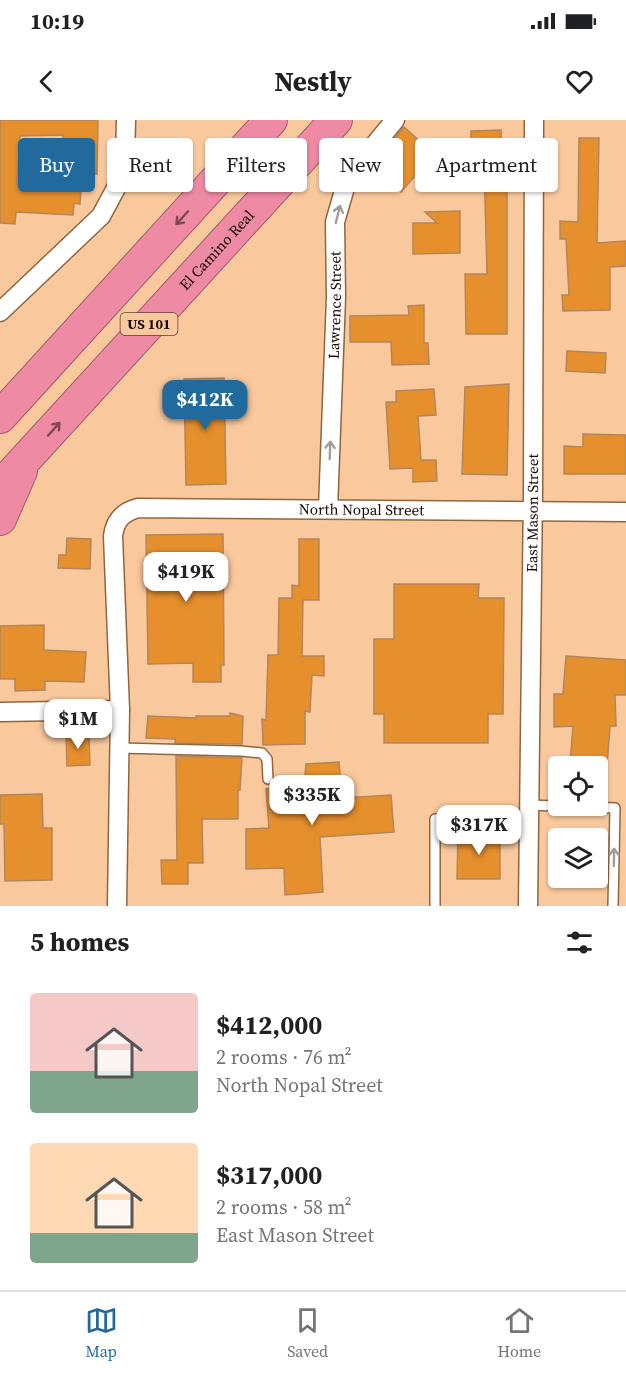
<!DOCTYPE html>
<html lang="en">
<head>
<meta charset="utf-8">
<style>
	body { margin:0; font-family:"Source Serif 4",serif; background:#f6f6f6; color:#202124; height:100vh; display:flex; flex-direction:column; font-size:22px; white-space:nowrap }
	* { box-sizing:border-box; margin:0 }
	p { font-size:20px; color:#757577 }
	.icon { flex:none; width:33px; height:33px; fill:none; stroke:currentColor; stroke-width:2; stroke-linecap:round; stroke-linejoin:round }
	.map { position:relative; height:786px; overflow:hidden }
	.side { display:flex; flex-direction:column; background:#fff; flex:1 }
	.side>* { flex:none }
	.banner { position:absolute; left:18px; top:18px; width:591px; height:54px; display:flex; gap:12px }
	.buttons { position:absolute; left:548px; top:636px; display:grid; gap:12px }
	.buttons a { display:grid; place-items:center; width:60px; height:60px; border-radius:6px; background:#fff; box-shadow:0 2px 4px #0004; font-size:30px }
	.price { position:absolute; translate:-50% -51px; padding:0 14px; border-radius:12px; background:#fff; color:#222; font-size:20px; line-height:39px; filter:drop-shadow(0 2px 3px #0008) }
	.price::after { content:''; position:absolute; left:50%; top:36px; width:18px; height:14px; margin-left:-9px; background:inherit; clip-path:polygon(0 0,100% 0,50% 100%) }
	.price.selected { background:#206a9d; color:#fff }
	ul { padding:0; list-style:none }
	li { display:flex; align-items:center; gap:18px; height:150px; padding:0 30px }
	li span { display:grid; place-items:center; flex:none; width:168px; height:120px; border-radius:6px; color:#555 }
	li>.icon { margin-inline-start:auto }
	span .icon { width:72px; height:72px; fill:#fffc; stroke-width:1 }
	li b { font-size:26px }
	h2 { display:flex; justify-content:space-between; align-items:center; height:72px; padding:0 30px; font-size:26px }
	.pill { padding:0 21px; border-radius:6px; background:#fff; box-shadow:0 2px 4px #0004; font-size:21px; line-height:54px }
	.pill.selected { background:#206a9d; color:#fff }
	.status { display:flex; justify-content:space-between; align-items:center; height:42px; padding:0 30px; background:#fff; direction:ltr }
	.status svg { height:16px; fill:currentColor }
	header { display:flex; justify-content:space-between; align-items:center; height:78px; padding:0 30px; background:#fff; font-size:27px; font-weight:700 }
	.dock { display:flex; justify-content:space-around; align-items:center; height:84px; border-top:2px solid #e0e0e0; background:#fff; font-size:16px; color:#757577 }
	.dock a { display:grid; justify-items:center; gap:3px }
	.dock .selected { color:#206a9d }
	.map>svg:first-child { display:block }
	.building { fill:#e68f2d; stroke:#b3865d; stroke-width:1.5; fill-rule:evenodd }
	.lines { fill:none; stroke-linecap:round; stroke-linejoin:round }
	.lane-casing { stroke:#91663d; stroke-width:12 }
	.street-casing { stroke:#91663d; stroke-width:21 }
	.highway-casing { stroke:#a35c6b; stroke-width:34 }
	.lane { stroke:#fff; stroke-width:9 }
	.street { stroke:#fff; stroke-width:18 }
	.highway { stroke:#ee8aa4; stroke-width:32 }
	.oneway { stroke:#a39c99 }
	.oneway2 { stroke:#834952 }
	.labels { text-anchor:middle; stroke-width:6; stroke-linejoin:round; paint-order:stroke }
	.shield { fill:#f9c99d; stroke:#5c422f; stroke-width:1.5 }
	.shield-label { font-size:14px; font-weight:bold; fill:#180800 }
	.street-label { font-size:15px; fill:#180800; stroke:#f9c99d }
</style>
</head>
<body>
<div class="status"><b>10:19</b><svg viewBox="0 0 49 12"><path d="M0 12V9h3v3zM5 12V6h3v6zM10 12V3h3v9zM15 12V0h3v12zM26 1h20v11H26zM47 4h2v5h-2z"/></svg></div>
<header><svg class="icon" aria-label="back" viewBox="0 0 24 24"><path d="M15 5l-7 7 7 7"/></svg>Nestly<svg class="icon" aria-label="heart" viewBox="0 0 24 24"><path d="M12 20l-8-8c-3-5 5-10 8-4 3-6 11-1 8 4z"/></svg></header>
<div class="map">
<svg width="626" height="786" viewBox="0 0 626 786">
	<rect width="100%" height="100%" fill="#f9c99d"/>
	<!-- building -->
	<g class="building">
		<path d="M0,0H98L97,54H82L80,84L74,83L73,95L16,92L15,104L0,103ZM63,15L62,66L17,64L20,16Z"/>
		<path d="M404,7L434,34L401,72L372,46Z"/>
		<path d="M501,10L502,36H507V214H466L465,154H487L484,43L471,44V11Z"/>
		<path d="M579,18H599L597,123L626,121V146L610,147V190L563,191L562,175H569L566,119H560V101L578,102Z"/>
		<path d="M460,91V133L413,134V103H437L425,92Z"/>
		<path d="M424,185V223H428L429,244L392,245L391,222H350V196L409,195L408,186Z"/>
		<path d="M567,231L606,233L605,253L566,251Z"/>
		<path d="M224,258L226,364L186,365L184,259Z"/>
		<path d="M509,264L507,355L462,354L465,267Z"/>
		<path d="M434,269L436,295L418,296L421,340H436L437,361L413,362V348L390,349L386,282H396V271Z"/>
		<path d="M583,314L626,315V354H564V326L583,327Z"/>
		<path d="M223,414L224,545H221V562H193V543L148,544L146,415Z"/>
		<path d="M67,418L91,419L90,449L58,448L59,435H66Z"/>
		<path d="M299,419H319V480H303L302,536H324V556L312,555L310,592L305,591V624L263,625L262,599L266,600L268,535H278L279,478H292V465L299,466Z"/>
		<path d="M394,464H479L478,478H504L503,594H488V623H384V594H374V519H394Z"/>
		<path d="M44,505V530L86,532L84,562L45,561V570L15,571V559H0V506Z"/>
		<path d="M566,536L626,540V575H615L616,606H610L607,647L570,644L573,606L554,607V574H563Z"/>
		<path d="M230,593L243,596L242,624L175,623V619L146,618L148,596L196,598V596H230Z"/>
		<path d="M89,615L90,645L67,646L66,616Z"/>
		<path d="M176,636L242,638L240,670H238V699H202L203,743H188V764H162L161,740H177Z"/>
		<path d="M339,642L342,678L391,675L394,712L320,717L323,772L285,775L284,748L246,749V709L269,708L266,669L304,666L306,644Z"/>
		<path d="M42,674L43,708H52V760L5,761L4,704H0V675Z"/>
		<path d="M458,712H500V759H457Z"/>
	</g>
	<g class="lines">
		<!-- lane casing -->
		<g class="lane-casing">
			<g id="lane">
				<path d="M119,628L241,631L262,633L267,639L268,659"/>
				<path d="M528,685L615,688L613,786"/>
				<path d="M435,786V699H528"/>
			</g>
		</g>
		<!-- street casing -->
		<g class="street-casing">
			<g id="street">
				<path d="M0,192L101,96L116,68L125,39L126,0"/>
				<path id="s1" d="M328,389L336,177L335,102L348,57L395,0"/>
				<path d="M0,592L120,590"/>
				<path id="s2" d="M117,786L120,590L113,416C115,400 123,392 138,388L626,392"/>
				<path id="s3" d="M528,786L533,371L534,0"/>
			</g>
		</g>
		<!-- highway casing -->
		<g class="highway-casing">
			<g id="highway">
				<path d="M0,297L271,0"/>
				<path id="s4" d="M0,367L336,0"/>
				<path d="M0,399L21,351"/>
			</g>
		</g>
		<!-- lane -->
		<use href="#lane" class="lane"/>
		<!-- street -->
		<use href="#street" class="street"/>
		<!-- highway -->
		<use href="#highway" class="highway"/>
	</g>
	<!-- one-way arrows -->
	<defs><path id="oneway-shaft" d="M-6 0H5M1.5-3L5.5 0L1.5 3" fill="none" stroke-width="1.6" stroke-linecap="round" stroke-linejoin="round" transform="scale(1.5)"/></defs>
	<g class="oneway">
		<use href="#oneway-shaft" transform="translate(338 94) rotate(-76)"/>
		<use href="#oneway-shaft" transform="translate(330 330) rotate(-88)"/>
		<use href="#oneway-shaft" transform="translate(614 737) rotate(-89)"/>
	</g>
	<g class="oneway2">
		<use href="#oneway-shaft" transform="translate(182 98) rotate(132)"/>
		<use href="#oneway-shaft" transform="translate(54 309) rotate(-48)"/>
	</g>
	<g class="labels">
		<!-- shield labels -->
		<rect class="shield" x="120.5" y="193" width="57" height="22" rx="4.5"/>
		<g class="shield-label">
			<text x="149" y="209">US 101</text>
		</g>
		<!-- street labels -->
		<g class="street-label">
			<text dy="5" stroke="none"><textPath href="#s4" startOffset="321">El Camino Real</textPath></text>
			<text dy="5" stroke="none"><textPath href="#s1" startOffset="204">Lawrence Street</textPath></text>
			<text dy="5" stroke="none"><textPath href="#s2" startOffset="634">North Nopal Street</textPath></text>
			<text dy="5" stroke="none"><textPath href="#s3" startOffset="393">East Mason Street</textPath></text>
		</g>
	</g>
</svg>
<div class="buttons">
<a><svg class="icon" aria-label="locate" viewBox="0 0 24 24"><circle cx="12" cy="12" r="6"/><path d="M12 2v4M12 18v4M2 12h4M18 12h4"/></svg></a>
<a><svg class="icon" aria-label="layers" viewBox="0 0 24 24"><path d="M12 4l9 5-9 5-9-5zM3 14l9 5 9-5"/></svg></a>
</div>
<b class="price selected" style="left:205px;top:311px">$412K</b>
<b class="price" style="left:186px;top:483px">$419K</b>
<b class="price" style="left:78px;top:630px">$1M</b>
<b class="price" style="left:312px;top:706px">$335K</b>
<b class="price" style="left:479px;top:736px">$317K</b>
<div class="banner">
<a class="pill selected">Buy</a>
<a class="pill">Rent</a>
<a class="pill">Filters</a>
<a class="pill">New</a>
<a class="pill">Apartment</a>
</div>
</div>
<section class="side">
<h2>5 homes<svg class="icon" aria-label="filters" viewBox="0 0 24 24"><path d="M4 7h16M4 17h16"/><circle cx="9" cy="7" r="2"/><circle cx="15" cy="17" r="2"/></svg></h2>
<ul>
<li><span style="background:linear-gradient(#f6c9c9 65%,#7fa58c 0)"><svg class="icon" aria-label="home" viewBox="0 0 24 24"><path d="M3 11l9-7 9 7M6 9v11h12V9"/></svg></span><div><b>$412,000</b><p>2 rooms · 76 m²</p><p>North Nopal Street</p></div></li>
<li><span style="background:linear-gradient(#ffd9b3 75%,#7fa58c 0)"><svg class="icon" aria-label="home" viewBox="0 0 24 24"><path d="M3 11l9-7 9 7M6 9v11h12V9"/></svg></span><div><b>$317,000</b><p>2 rooms · 58 m²</p><p>East Mason Street</p></div></li>
</ul>
</section>
<nav class="dock">
<a class="selected"><svg class="icon" aria-label="map" viewBox="0 0 24 24"><path d="M3 6l6-2 6 2 6-2v14l-6 2-6-2-6 2zM9 4v14M15 6v14"/></svg>Map</a>
<a><svg class="icon" aria-label="saved" viewBox="0 0 24 24"><path d="M7 4h10v16l-5-4-5 4z"/></svg>Saved</a>
<a><svg class="icon" aria-label="home" viewBox="0 0 24 24"><path d="M3 11l9-7 9 7M6 9v11h12V9"/></svg>Home</a>
</nav>
</body>
</html>
